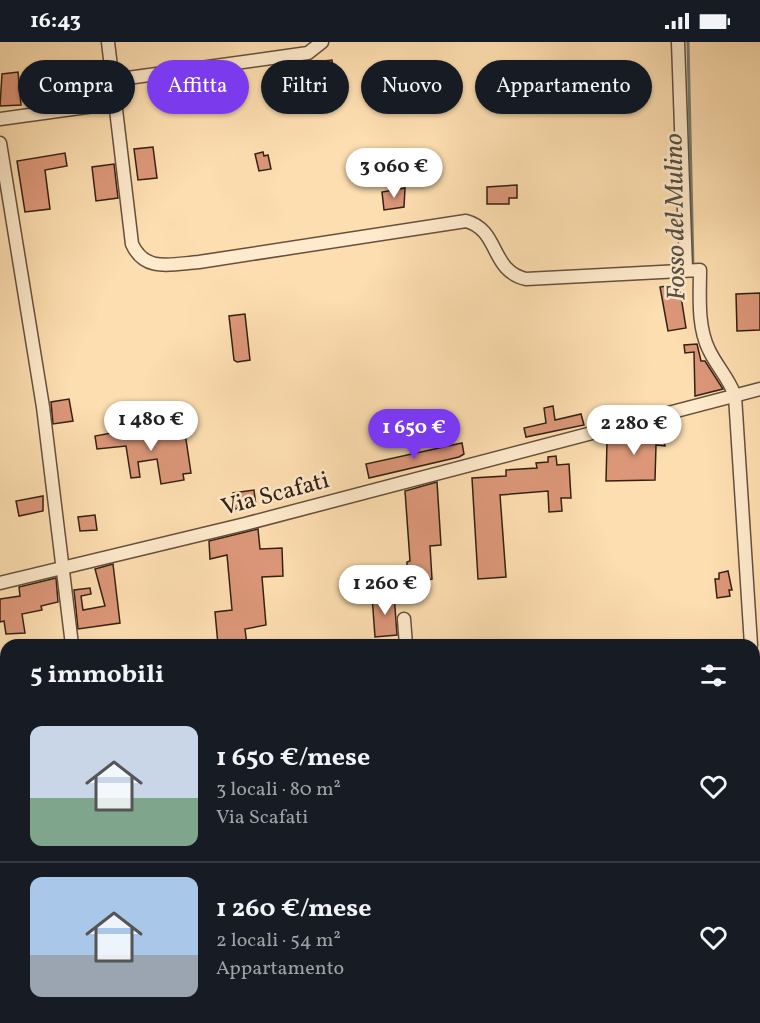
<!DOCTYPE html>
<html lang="it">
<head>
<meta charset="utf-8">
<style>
	body { margin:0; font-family:Vollkorn,serif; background:#242831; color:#f1f3f6; height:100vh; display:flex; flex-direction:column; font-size:22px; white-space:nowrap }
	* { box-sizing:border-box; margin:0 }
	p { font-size:20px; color:#9ea1a6 }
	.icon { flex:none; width:33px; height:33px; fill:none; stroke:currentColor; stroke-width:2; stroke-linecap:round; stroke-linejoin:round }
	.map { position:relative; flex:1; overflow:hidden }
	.details { position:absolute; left:0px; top:597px; width:760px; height:384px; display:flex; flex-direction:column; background:#171b24; border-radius:18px 18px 0 0; box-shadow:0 2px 4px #0004 }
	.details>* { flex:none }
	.top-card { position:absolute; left:18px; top:18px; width:724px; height:54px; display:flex; gap:12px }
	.price { position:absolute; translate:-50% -51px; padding:0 14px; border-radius:21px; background:#fff; color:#222; font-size:20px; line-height:39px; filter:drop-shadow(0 2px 3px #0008) }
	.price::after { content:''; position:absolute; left:50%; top:36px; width:18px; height:14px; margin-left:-9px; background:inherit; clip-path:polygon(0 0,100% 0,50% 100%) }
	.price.on { background:#7c3aed; color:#fff }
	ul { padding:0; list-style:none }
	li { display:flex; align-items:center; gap:18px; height:150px; padding:0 30px }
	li+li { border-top:2px solid #363941 }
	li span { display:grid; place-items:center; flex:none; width:168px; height:120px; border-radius:12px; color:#555 }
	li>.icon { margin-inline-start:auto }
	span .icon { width:72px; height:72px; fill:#fffc; stroke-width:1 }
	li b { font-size:26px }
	h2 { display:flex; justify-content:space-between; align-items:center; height:72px; padding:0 30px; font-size:26px }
	.chip { padding:0 21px; border-radius:27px; background:#171b24; box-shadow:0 2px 4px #0004; font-size:21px; line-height:54px }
	.chip.on { background:#7c3aed; color:#fff }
	.status { display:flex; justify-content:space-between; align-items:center; height:42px; padding:0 30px; background:#171b24; direction:ltr }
	.status svg { height:16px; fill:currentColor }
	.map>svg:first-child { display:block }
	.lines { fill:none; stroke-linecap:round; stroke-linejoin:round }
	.stream { stroke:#767d74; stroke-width:3 }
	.building { fill:#dc9779; stroke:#332115; stroke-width:1.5 }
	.minor-casing { stroke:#66503c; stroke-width:15 }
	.minor { stroke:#feeacc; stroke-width:12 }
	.labels { text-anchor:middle; stroke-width:5; stroke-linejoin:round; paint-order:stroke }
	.street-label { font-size:24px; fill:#332115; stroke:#feeacc }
	.water-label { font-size:26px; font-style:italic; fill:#544f45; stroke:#feeacc }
</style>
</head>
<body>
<div class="status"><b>16:43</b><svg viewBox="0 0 49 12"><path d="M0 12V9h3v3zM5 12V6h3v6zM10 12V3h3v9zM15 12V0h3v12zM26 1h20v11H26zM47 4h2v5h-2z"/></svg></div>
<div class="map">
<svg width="760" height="981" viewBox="0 0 760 981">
	<rect width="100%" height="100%" fill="#fddeb0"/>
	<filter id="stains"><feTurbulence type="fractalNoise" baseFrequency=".00333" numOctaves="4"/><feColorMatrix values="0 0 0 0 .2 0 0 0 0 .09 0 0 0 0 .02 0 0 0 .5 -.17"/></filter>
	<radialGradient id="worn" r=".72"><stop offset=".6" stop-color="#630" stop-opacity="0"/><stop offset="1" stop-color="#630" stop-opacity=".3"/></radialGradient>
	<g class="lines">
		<!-- stream -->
		<path class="stream" d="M688,0L693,225"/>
	</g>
	<!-- building -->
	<g class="building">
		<path d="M332,18L334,41L319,43V40H316L314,20Z"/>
		<path d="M18,30L21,63L0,64L2,32Z"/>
		<path d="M153,105L157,136L138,138L134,107Z"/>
		<path d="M263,110L264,114L268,113L271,127L259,129L255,112Z"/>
		<path d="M65,111L67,124L45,128L50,167L25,170L17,119Z"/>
		<path d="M114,122L118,156L96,159L92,125Z"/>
		<path d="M517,143V156H509V162H487V145Z"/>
		<path d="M405,146L404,165L384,168L382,150Z"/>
		<path d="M679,242L686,286L668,289L660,245Z"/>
		<path d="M760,251V288L737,289L736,252Z"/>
		<path d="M245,272L250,318L237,320L234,318L229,274Z"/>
		<path d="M697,302L701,319H705L723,347L695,354L694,310L685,311L684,303Z"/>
		<path d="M69,357L73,379L53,382L51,360Z"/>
		<path d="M553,364L555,378L581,372L584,383L526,395L524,386L546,381L544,366Z"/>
		<path d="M150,384L152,397L185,391L191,431L183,432L184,438L161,442L157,417L138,420L140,435L131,436L126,404L97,407L95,394Z"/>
		<path d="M661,385L665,404L656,403L655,438L606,439L607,399Z"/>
		<path d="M462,401L464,412L459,415L369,436L366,422Z"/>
		<path d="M556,414L557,423L569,422L571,456H561L562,469L549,470L548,449L500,453L506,535L478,537L472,436L506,434V428L537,426L536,421L548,420V415Z"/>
		<path d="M437,440L441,503L430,504L432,537L407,540V520L410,519L405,449Z"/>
		<path d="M254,448L256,464L235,467L233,451Z"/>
		<path d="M43,454V469L19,474L16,459Z"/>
		<path d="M95,473L97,488L80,489L78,475Z"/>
		<path d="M258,487L260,507L282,506L283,534L262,535L266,583L245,587L247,603H218L215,570L232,568L227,513L210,517L209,499Z"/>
		<path d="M113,522L120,581L78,587L74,548L90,546L91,552L81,554L83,568L105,564L95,527Z"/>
		<path d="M728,529L732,548H729L730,554L717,556L715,537H719V531Z"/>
		<path d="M56,536L58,560L41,564L42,568L22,572L25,591L6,592L4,579L0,580V557L20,554L19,545Z"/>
		<path d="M394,552L397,593L375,595L372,554Z"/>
	</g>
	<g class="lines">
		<!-- minor casing -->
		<g class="minor-casing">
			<g id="minor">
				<path d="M108,0L132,202C145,231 172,222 199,220L466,179C500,188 490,229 526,237L700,228C700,253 697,284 709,308C717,325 729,336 735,354L751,603"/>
				<path d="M678,0L686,227"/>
				<path d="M113,38L308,11L322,0"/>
				<path d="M0,77L116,61"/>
				<path d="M0,101L43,365L72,603"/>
				<path d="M0,541L245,482L760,347"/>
				<path d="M404,577L406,603"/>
				<path d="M754,661L760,746"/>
				<path d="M754,820L760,819"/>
				<path d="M0,821L6,820"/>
				<path d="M66,975V981"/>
				<path d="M502,975L503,981"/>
				<path d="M379,981L408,975"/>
			</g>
		</g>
		<!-- minor -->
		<use href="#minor" class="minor"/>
	</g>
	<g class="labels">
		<!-- street labels -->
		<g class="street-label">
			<text transform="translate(275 451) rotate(-15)" y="8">Via Scafati</text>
		</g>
		<!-- water labels -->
		<g class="water-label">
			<text transform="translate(674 175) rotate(-91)" y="9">Fosso del Mulino</text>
		</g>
	</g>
	<rect width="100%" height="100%" filter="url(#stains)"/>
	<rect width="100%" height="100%" fill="url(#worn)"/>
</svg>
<b class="price" style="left:394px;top:157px">3 060 €</b>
<b class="price" style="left:151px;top:410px">1 480 €</b>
<b class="price" style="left:634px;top:414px">2 280 €</b>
<b class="price on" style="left:414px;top:418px">1 650 €</b>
<b class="price" style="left:385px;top:574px">1 260 €</b>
<div class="top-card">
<a class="chip">Compra</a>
<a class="chip on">Affitta</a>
<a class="chip">Filtri</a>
<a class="chip">Nuovo</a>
<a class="chip">Appartamento</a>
</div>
<section class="details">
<h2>5 immobili<svg class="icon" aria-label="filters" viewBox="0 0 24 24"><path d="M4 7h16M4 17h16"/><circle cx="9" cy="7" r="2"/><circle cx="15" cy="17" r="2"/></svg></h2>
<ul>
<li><span style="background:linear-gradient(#c9d6e8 60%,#7fa58c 0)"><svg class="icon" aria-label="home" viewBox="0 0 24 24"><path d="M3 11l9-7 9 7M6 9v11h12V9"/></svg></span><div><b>1 650 €/mese</b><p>3 locali · 80 m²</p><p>Via Scafati</p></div><svg class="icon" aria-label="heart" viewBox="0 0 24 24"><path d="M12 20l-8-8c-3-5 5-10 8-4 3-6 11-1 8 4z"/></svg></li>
<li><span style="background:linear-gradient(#a9c7e8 65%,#9aa5b1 0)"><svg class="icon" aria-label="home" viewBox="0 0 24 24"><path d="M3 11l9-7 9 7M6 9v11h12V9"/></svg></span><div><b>1 260 €/mese</b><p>2 locali · 54 m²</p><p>Appartamento</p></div><svg class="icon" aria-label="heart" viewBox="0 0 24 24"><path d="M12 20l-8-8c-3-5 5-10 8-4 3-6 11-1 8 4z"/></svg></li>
</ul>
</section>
</div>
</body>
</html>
